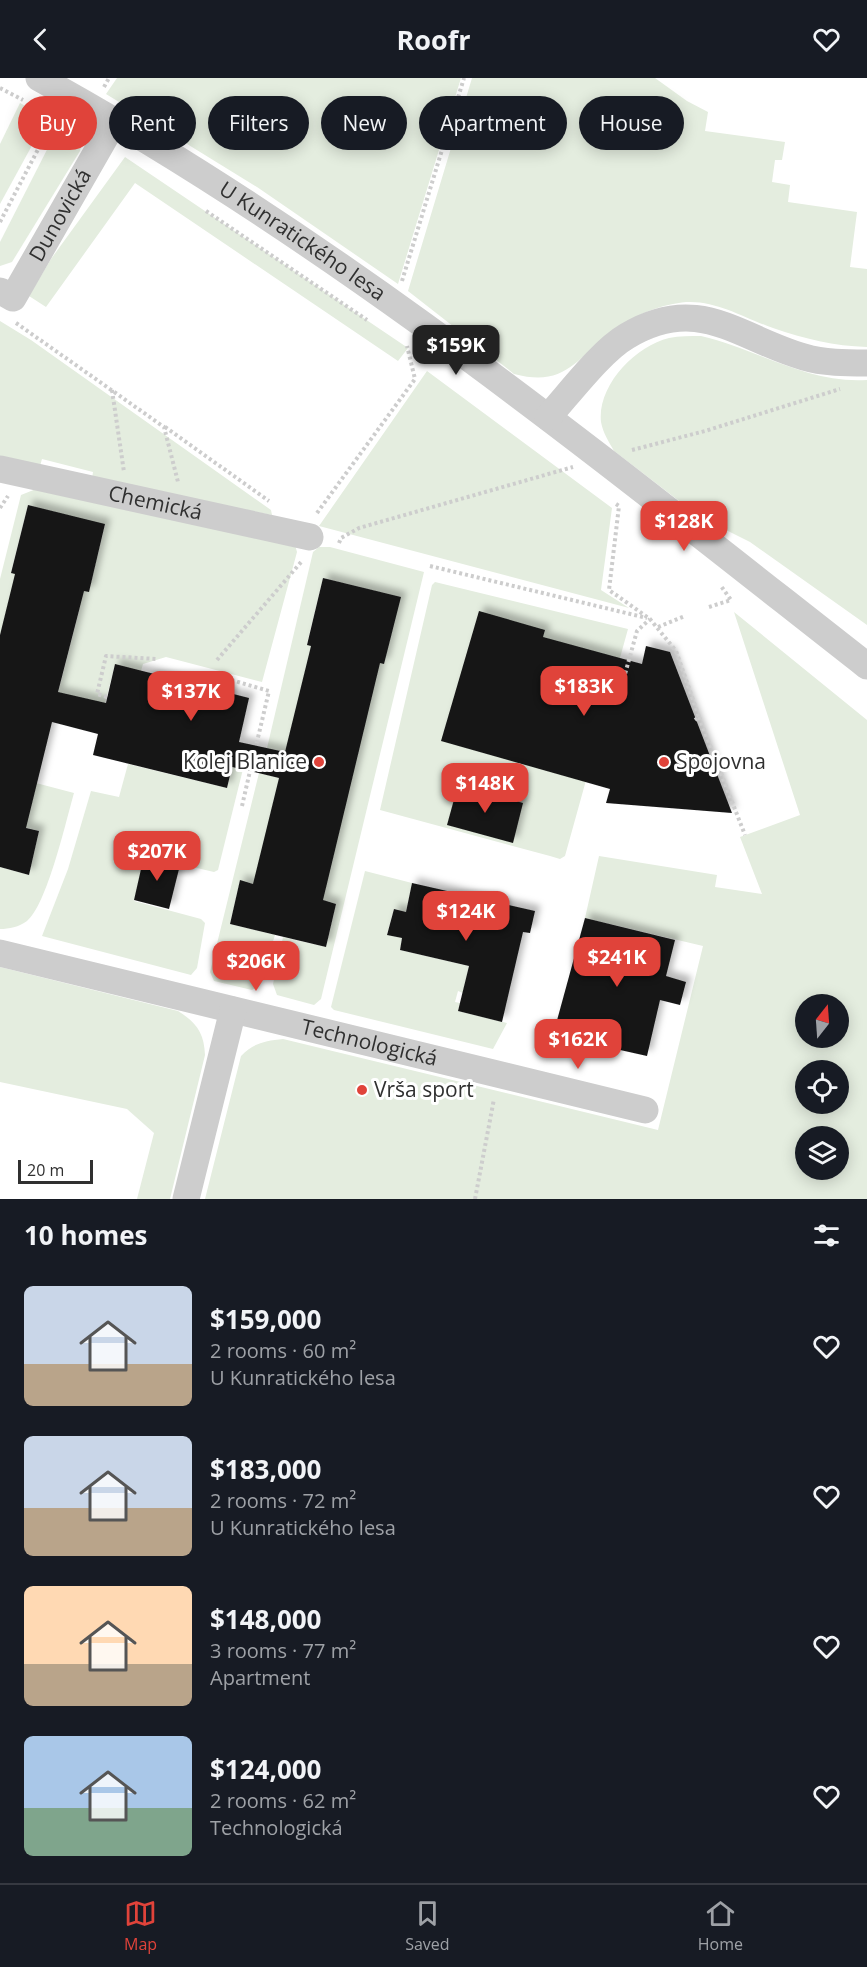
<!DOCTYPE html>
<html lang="en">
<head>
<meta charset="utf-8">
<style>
	body { margin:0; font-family:"Open Sans",sans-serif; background:#20242c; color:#f1f3f6; height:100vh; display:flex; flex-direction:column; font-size:22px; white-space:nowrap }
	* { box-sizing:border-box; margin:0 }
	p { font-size:20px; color:#9ea1a6 }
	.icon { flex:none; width:33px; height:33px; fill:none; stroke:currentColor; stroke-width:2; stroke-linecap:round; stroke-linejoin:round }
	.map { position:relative; height:1121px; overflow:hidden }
	.drawer { display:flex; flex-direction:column; background:#171b24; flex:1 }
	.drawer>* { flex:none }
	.banner { position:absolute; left:18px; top:18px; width:831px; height:54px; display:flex; gap:12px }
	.needle { width:39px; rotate:17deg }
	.tools { position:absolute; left:795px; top:916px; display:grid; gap:12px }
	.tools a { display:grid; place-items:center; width:54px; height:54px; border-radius:50%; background:#171b24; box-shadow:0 3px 15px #0003; font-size:30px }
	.scale { position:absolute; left:18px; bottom:15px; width:75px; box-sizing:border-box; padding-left:6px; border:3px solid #303030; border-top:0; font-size:16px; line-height:21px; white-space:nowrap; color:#303030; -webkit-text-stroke:4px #fff; paint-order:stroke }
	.price { position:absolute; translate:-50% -51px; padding:0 14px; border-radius:12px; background:#e0433a; color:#fff; font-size:20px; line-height:39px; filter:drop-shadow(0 2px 3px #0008) }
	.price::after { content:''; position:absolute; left:50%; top:36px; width:18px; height:14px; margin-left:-9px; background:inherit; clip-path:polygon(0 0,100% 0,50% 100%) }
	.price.on { background:#222; color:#fff }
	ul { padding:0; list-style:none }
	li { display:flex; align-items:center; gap:18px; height:150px; padding:0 24px }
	li span { display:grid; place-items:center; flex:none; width:168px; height:120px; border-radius:9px; color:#555 }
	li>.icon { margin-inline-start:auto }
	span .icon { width:72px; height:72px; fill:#fffc; stroke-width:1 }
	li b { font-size:26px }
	h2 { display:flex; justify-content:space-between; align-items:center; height:72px; padding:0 24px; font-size:26px }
	.tag { padding:0 21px; border-radius:27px; background:#171b24; box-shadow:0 3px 15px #0003; font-size:21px; line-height:54px }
	.tag.on { background:#e0433a; color:#fff }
	header { display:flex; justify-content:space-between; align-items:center; height:78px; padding:0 24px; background:#171b24; font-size:27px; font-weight:700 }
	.menu { display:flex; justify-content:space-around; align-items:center; height:84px; border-top:2px solid #363941; background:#171b24; font-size:16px; color:#9ea1a6 }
	.menu a { display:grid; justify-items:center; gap:3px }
	.menu .on { color:#e0433a }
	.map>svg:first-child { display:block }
	.green { fill:#e4eddf; fill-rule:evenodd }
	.building { fill:#171717; filter:url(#shadow) }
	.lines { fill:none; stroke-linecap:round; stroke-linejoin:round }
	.path { stroke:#cdcdcd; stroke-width:4; stroke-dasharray:3 3; stroke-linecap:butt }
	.minor { stroke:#cdcdcd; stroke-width:27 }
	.poi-dot { fill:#e0433a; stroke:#fff; stroke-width:2 }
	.labels { text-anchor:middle; stroke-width:6; stroke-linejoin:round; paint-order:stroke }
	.street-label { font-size:21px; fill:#303030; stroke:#fff }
	.poi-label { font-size:21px; fill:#303030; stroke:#fff; text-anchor:start }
</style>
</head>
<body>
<header><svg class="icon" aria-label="back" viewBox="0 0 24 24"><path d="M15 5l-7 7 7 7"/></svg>Roofr<svg class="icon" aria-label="heart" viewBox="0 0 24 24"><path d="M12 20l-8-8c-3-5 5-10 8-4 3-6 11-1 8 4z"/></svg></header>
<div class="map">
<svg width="867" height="1121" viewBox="0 0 867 1121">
	<defs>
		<filter id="shadow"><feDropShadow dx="5.5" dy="-5.5" stdDeviation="3" flood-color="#0004"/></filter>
	</defs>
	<rect width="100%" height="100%" fill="#fff"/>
	<!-- green -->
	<g class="green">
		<path d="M117,0H461L398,206L257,109L106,16Z"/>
		<path d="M472,0H655L687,23L708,34L705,53L785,64L782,82H775L772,104L790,107L788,124L857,134L850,189L867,191V269C834,268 805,261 773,250C741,239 709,217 673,226C648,231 628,241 608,257C574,284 563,309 514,296L408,213Z"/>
		<path d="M20,25L47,40L0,126V66Z"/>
		<path d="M68,49L79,56L82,64L80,73L12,184L0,188V164L56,54Z"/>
		<path d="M125,79L408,270L398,283L135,105L46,229L29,218L51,181Z"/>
		<path d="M0,243L31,262L271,432L272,437L92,401L93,394L42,381L40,388L0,378Z"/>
		<path d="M701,258C757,271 808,306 867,302V547L750,464L700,439L614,373C609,364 603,355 601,344C597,308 635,268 669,260C679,258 691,258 701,258Z"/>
		<path d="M427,293L612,430L601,512L629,530L319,448Z"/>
		<path d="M41,409L295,467L297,474L262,604L166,579L143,586L141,593L115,587L105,625L57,619L79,533L80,511L89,513L105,447L28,427L11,494L20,497L0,557V501L21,417Z"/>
		<path d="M319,469H330L424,494L321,921L314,927L277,917L273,906L283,859L326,869L336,826L319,821L375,584L384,585L400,519L323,500L307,566L316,569L285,674L267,670L313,474Z"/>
		<path d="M435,504L628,551L565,778L560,781L550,778L380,732L432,507Z"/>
		<path d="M734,534L867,642V1121H205L241,978C253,965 265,963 283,961L658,1052L703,868L585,840L599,778L717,797L715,809L762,816L740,759L800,737ZM806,927H838V960H806ZM806,993H838V1026H806ZM806,1059H838V1092H806Z"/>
		<path d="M128,686L227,710L232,689L243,691L218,792L214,794L145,778L134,823L201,841L205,845L197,890L191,897L42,858L68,791L91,713L119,719Z"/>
		<path d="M259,695L279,700L262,808L240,803L230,846L275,857L259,907L252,912L214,903L210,894Z"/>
		<path d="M36,705L74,715C66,743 47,827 27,843C19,849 9,851 0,851V789L29,797L39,753L17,747Z"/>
		<path d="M365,793L412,805L406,834L394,831L387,856L402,860L400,872L469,888L463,915L458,913L455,924L460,925L458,933L507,945L493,971L334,932L331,929Z"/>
		<path d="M0,889L178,933C197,945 204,955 205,977L170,1121H137L154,1055L127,1031L0,1004Z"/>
	</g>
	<!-- building -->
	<g class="building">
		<path d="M28,427L105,446L89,514L84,513L58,614L106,625L115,586L249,620L239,664L285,674L311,568L307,567L323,500L401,519L384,586L380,585L323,822L336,826L326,869L230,846L240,802L253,806L279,700L250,693L232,689L227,710L93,677L98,656L52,644L26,750L39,753L29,797L0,789V557L15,496L11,495Z"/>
		<path d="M479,533L545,552L543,559L642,586L646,568L670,574L732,735L606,725L610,711L441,663Z"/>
		<path d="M458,707L523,725L513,765L447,747Z"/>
		<path d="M144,778L180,787L169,831L134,822Z"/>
		<path d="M412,805L535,833L530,855L523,854L502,944L458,933L469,888L400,872L402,860L387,857L394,831L406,834Z"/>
		<path d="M585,840L675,862L666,898L686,904L680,927L660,922L647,978L553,957Z"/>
	</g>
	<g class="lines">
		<!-- path -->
		<g class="path">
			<path d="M104,9L109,0"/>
			<path d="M0,10L23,22"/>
			<path d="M206,133L367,242"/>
			<path d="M0,144L55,39"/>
			<path d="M402,203L464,0"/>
			<path d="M16,245L164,349L178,404"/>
			<path d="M112,312L124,394"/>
			<path d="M165,349L269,423"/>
			<path d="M632,372L705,353L840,311"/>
			<path d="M616,426L619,428L609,512L650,541L676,573L699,639L695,642"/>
			<path d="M0,430L8,418"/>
			<path d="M317,435L415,301L407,268"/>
			<path d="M339,465L341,460L359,450L573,389"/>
			<path d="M430,488L647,540"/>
			<path d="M709,529L731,522L721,508"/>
			<path d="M658,549L685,538"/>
			<path d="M217,582L302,483"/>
			<path d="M214,597L269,613L256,668"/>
			<path d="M622,607L637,553L650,541"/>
			<path d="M107,619L97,616L106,578L156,581"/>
			<path d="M699,639L745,757"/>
			<path d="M242,728L250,693"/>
			<path d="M475,1121L494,1021"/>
		</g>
		<!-- minor -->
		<g class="minor">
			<path id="s1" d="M39,0C337,164 600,379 867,588"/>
			<path id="s2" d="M0,213L13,220L115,42"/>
			<path d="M548,339C569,316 601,273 627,258C699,215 738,260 804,279C824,285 846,285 867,285"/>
			<path id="s3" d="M0,391L310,459"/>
			<path id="s4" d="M0,875L645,1032"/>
			<path d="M186,1121L233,932"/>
		</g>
	</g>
	<!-- markers -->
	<g class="poi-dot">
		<circle cx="319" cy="684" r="6"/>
		<circle cx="664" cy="684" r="6"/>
		<circle cx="362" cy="1012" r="6"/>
	</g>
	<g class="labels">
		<!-- street labels -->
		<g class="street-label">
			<text dy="7" stroke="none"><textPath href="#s2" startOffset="110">Dunovická</textPath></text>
			<text dy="7" stroke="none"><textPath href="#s1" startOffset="310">U Kunratického lesa</textPath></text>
			<text dy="7" stroke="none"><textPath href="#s3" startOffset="159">Chemická</textPath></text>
			<text dy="7" stroke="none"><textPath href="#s4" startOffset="380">Technologická</textPath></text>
		</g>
		<!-- poi labels -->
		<g class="poi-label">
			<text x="307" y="691" text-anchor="end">Kolej Blanice</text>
			<text x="676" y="691">Spojovna</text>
			<text x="374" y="1019">Vrša sport</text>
		</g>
	</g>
</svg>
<div class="tools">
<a><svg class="needle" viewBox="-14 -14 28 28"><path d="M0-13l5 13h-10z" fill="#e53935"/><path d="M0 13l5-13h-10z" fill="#9ea1a6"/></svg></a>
<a><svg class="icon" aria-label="locate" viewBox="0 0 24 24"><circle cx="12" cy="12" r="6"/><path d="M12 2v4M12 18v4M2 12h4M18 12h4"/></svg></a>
<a><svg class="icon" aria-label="layers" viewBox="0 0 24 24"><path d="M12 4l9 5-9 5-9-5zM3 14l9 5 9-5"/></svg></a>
</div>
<div class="scale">20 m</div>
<b class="price on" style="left:456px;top:298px">$159K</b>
<b class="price" style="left:684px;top:474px">$128K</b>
<b class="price" style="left:584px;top:639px">$183K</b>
<b class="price" style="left:191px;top:644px">$137K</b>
<b class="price" style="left:485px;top:736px">$148K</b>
<b class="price" style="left:157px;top:804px">$207K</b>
<b class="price" style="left:466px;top:864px">$124K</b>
<b class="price" style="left:617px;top:910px">$241K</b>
<b class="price" style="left:256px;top:914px">$206K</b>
<b class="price" style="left:578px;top:992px">$162K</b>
<div class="banner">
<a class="tag on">Buy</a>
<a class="tag">Rent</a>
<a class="tag">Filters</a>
<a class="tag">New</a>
<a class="tag">Apartment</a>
<a class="tag">House</a>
</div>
</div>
<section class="drawer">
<h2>10 homes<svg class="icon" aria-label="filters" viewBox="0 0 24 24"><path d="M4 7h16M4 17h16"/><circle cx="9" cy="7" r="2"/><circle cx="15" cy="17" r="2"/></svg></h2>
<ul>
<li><span style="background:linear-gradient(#c9d6e8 65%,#b9a48a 0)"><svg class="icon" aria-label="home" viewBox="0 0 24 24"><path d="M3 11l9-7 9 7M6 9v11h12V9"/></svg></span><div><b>$159,000</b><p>2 rooms · 60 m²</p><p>U Kunratického lesa</p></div><svg class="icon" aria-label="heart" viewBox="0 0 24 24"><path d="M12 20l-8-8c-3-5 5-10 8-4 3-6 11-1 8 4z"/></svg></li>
<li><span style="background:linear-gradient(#c9d6e8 60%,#b9a48a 0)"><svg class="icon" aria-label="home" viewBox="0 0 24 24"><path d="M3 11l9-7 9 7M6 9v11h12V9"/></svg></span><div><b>$183,000</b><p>2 rooms · 72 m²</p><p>U Kunratického lesa</p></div><svg class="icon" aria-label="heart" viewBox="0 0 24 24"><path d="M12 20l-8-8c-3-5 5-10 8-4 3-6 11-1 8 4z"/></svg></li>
<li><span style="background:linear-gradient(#ffd9b3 65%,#b9a48a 0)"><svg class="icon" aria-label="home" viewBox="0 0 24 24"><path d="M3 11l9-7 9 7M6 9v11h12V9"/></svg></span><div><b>$148,000</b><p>3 rooms · 77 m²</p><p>Apartment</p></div><svg class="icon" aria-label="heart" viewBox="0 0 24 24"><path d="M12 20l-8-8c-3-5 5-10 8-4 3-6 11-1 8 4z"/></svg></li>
<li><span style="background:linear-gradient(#a9c7e8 60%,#7fa58c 0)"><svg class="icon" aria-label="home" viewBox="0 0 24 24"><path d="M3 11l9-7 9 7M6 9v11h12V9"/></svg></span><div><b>$124,000</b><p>2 rooms · 62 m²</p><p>Technologická</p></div><svg class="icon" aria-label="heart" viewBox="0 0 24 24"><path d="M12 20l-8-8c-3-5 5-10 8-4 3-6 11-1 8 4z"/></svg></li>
</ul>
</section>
<nav class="menu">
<a class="on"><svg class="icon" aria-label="map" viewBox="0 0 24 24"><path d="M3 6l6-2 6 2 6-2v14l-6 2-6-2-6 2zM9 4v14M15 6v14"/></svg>Map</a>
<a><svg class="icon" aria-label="saved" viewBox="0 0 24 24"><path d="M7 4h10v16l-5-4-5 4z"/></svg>Saved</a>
<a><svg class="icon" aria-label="home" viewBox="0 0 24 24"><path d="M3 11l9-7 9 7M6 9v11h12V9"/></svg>Home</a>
</nav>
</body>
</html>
